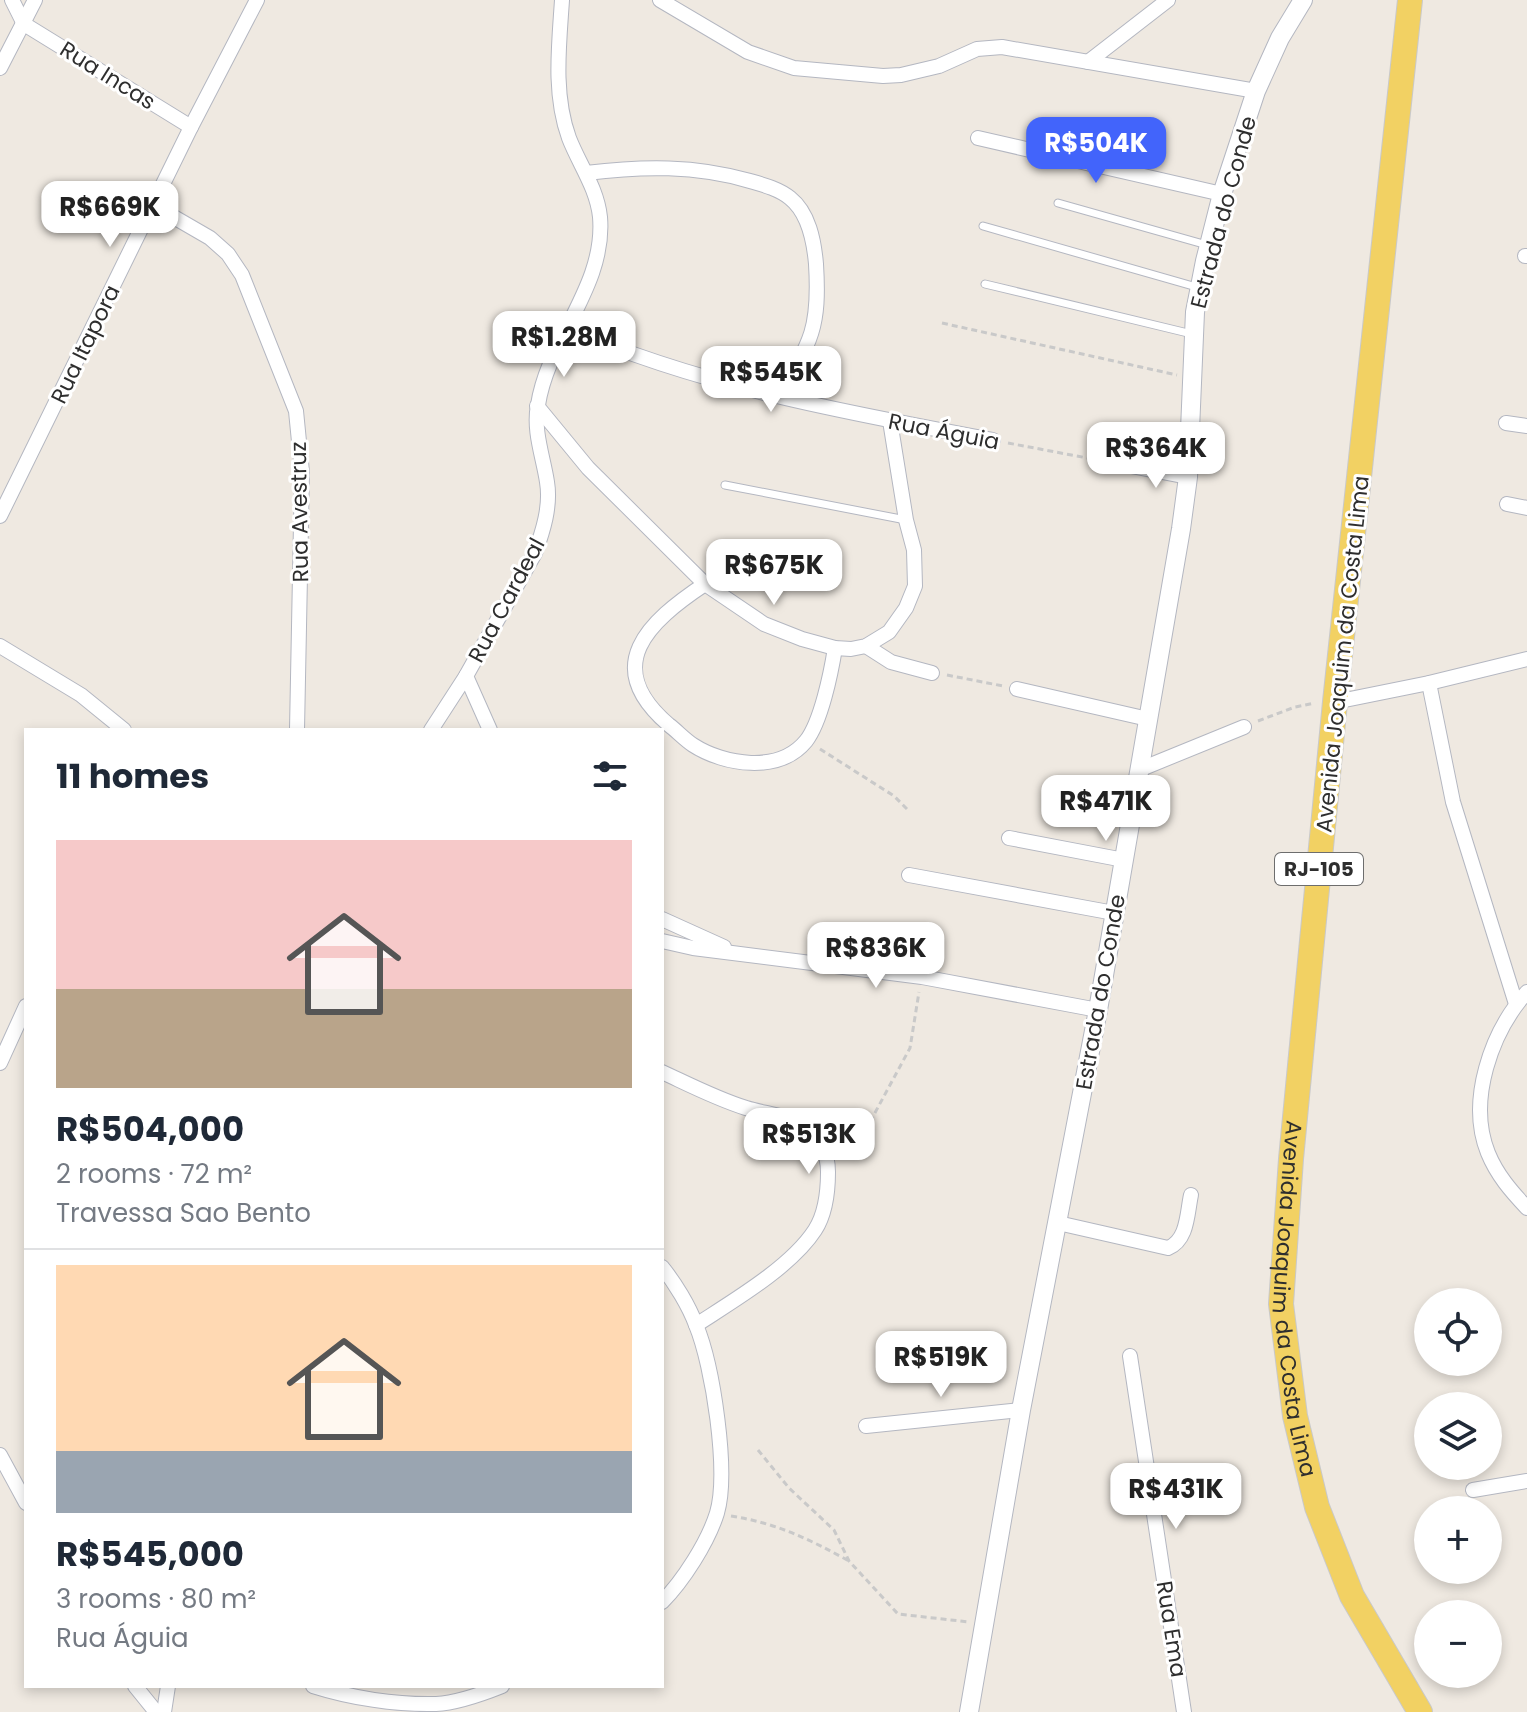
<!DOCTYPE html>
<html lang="en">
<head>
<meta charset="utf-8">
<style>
	body { margin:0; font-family:Poppins,sans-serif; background:#f2f2f3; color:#1f2937; height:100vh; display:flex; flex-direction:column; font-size:30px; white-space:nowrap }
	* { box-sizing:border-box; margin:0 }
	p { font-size:26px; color:#747a83 }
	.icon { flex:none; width:44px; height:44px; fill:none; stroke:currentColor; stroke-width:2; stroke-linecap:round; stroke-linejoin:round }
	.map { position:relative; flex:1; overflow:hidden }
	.sheet { position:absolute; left:24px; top:728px; width:640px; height:960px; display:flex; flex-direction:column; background:#fff; border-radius:0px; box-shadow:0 4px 12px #0003 }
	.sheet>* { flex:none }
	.controls { position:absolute; left:1414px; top:1288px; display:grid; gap:16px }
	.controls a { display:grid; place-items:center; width:88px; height:88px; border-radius:50%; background:#fff; box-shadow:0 4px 12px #0003; font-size:40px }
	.price { position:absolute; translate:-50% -68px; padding:0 18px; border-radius:16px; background:#fff; color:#222; font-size:26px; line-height:52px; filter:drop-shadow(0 2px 4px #0008) }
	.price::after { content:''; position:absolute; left:50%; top:48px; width:24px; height:18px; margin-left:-12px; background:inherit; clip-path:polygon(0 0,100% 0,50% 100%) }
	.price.active { background:#4264fb; color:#fff }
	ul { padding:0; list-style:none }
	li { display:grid; align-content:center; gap:16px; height:424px; padding:0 32px }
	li+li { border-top:2px solid #e0e1e3 }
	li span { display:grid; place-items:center; height:248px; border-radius:0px; color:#555 }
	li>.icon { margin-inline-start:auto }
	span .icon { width:144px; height:144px; fill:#fffc; stroke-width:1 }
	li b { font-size:34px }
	h2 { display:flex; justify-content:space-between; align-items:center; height:96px; padding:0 32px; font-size:34px }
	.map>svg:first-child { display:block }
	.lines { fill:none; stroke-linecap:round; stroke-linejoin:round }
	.service-casing { stroke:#b4b7c1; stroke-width:9 }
	.minor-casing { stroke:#b4b7c1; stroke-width:16 }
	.tertiary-casing { stroke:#b4b7c1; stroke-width:20 }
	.primary-casing { stroke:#c9c9c9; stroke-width:26 }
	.path { stroke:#c9c9c9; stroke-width:3; stroke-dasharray:6 4; stroke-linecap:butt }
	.service { stroke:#fff; stroke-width:7 }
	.minor { stroke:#fff; stroke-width:14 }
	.tertiary { stroke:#fff; stroke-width:18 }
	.primary { stroke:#f2d163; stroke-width:24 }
	.labels { text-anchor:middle; stroke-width:6; stroke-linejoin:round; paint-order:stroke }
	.shield { fill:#fff; stroke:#6d6d6d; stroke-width:2 }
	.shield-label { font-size:20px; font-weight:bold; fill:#2e2e2e }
	.street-label { font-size:22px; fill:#2e2e2e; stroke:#fff }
</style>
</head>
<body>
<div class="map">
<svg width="1527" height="1712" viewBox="0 0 1527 1712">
	<rect width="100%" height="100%" fill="#efe9e1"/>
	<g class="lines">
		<!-- service casing -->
		<g class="service-casing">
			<g id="service">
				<path d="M1058,203L1207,245"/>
				<path d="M983,226L1200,288"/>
				<path d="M985,284L1192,334"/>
				<path d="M725,485L906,520"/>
			</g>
		</g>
		<!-- minor casing -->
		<g class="minor-casing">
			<g id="minor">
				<path d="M12,0L24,24L191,127"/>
				<path d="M660,0L748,52L794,68L883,76L901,75L939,66L977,49L1002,47L1256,91"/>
				<path d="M1088,62L1168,0"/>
				<path d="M0,68L35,0"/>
				<path d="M978,138L1222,194"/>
				<path d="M586,173C643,166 695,165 750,181C764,185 779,189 790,198C809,213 814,241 816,264C820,329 811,342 778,396"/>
				<path d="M153,205L210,238L228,254L242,275L296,411L302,472L297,730"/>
				<path d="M1525,256H1527"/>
				<path d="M567,328C702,387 849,413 993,440"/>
				<path d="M537,406L588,468L705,584L764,624L802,639L835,648L851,649L866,646L889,632L906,608L915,586L914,550L906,520L890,421"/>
				<path d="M1506,423L1527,426"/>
				<path d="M1131,466L1188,477"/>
				<path d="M1507,504L1527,508"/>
				<path d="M0,516L191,127L257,0"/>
				<path d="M705,584C648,622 600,666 669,725C677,731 684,739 693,745C724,765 779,774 806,741C821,722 831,673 835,648"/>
				<path d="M0,646L81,695L124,730"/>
				<path d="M866,646L891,662L932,673"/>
				<path d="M466,676L490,730"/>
				<path d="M1429,683L1453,802L1516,1004"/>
				<path d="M1017,689L1148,719"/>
				<path d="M1335,702L1429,683L1527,659"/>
				<path d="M431,730L466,676L535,553C543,531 551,506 547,482C543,456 533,431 538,405C548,339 606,286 600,217C597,188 579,164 569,138C553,94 559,46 562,0"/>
				<path d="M1141,769L1244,727"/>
				<path d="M1009,838L1124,860"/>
				<path d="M909,875L1114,913"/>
				<path d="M662,919L724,947"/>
				<path d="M662,941L693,948L922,977L1098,1010"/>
				<path d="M1527,992C1491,1032 1467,1101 1488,1153C1497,1175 1511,1191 1527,1208"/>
				<path d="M0,1063L26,1006"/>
				<path d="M662,1072C690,1085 717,1099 746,1108C765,1114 787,1115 804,1126C820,1135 828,1154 828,1172C828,1191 826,1213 815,1230C791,1267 733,1301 696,1325"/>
				<path d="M1058,1223L1168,1248C1188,1240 1187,1213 1191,1195"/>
				<path d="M662,1267C675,1283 689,1306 696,1325C713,1366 729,1472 717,1513C708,1542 683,1581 662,1602"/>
				<path d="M1130,1356L1184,1712"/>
				<path d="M866,1426L1021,1410"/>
				<path d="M0,1455L26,1503"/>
				<path d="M1473,1490L1527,1481"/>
				<path d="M135,1686L156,1712"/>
				<path d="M313,1686C351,1698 396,1705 436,1704C458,1703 482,1694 502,1686"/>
				<path d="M164,1712L168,1686"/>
			</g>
		</g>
		<!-- tertiary casing -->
		<g class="tertiary-casing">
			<path id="tertiary" d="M969,1712L1021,1410L1098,1010L1181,529L1188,477L1195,312L1205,261L1222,194L1256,91L1280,38L1303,0"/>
		</g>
		<!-- primary casing -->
		<g class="primary-casing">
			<g id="primary">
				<path id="s1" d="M1410,0L1335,702L1291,1159L1281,1304L1295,1416L1317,1507L1352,1596L1420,1712"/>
			</g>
		</g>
		<!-- path -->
		<g class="path">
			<path d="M942,323L1177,375"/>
			<path d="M1008,443L1119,464"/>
			<path d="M947,675L1003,686"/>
			<path d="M1258,721L1295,707L1315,703"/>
			<path d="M820,749L894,796L907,809"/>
			<path d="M840,1148L870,1122L910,1048L919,992"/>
			<path d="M758,1450L789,1488L834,1530L849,1561L898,1614L969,1622"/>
			<path d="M731,1516C776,1523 809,1539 849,1561"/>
		</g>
		<!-- service -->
		<use href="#service" class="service"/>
		<!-- minor -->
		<use href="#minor" class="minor"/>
		<!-- tertiary -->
		<use href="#tertiary" class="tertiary"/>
		<!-- primary -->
		<use href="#primary" class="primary"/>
	</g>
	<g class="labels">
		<!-- shield labels -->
		<rect class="shield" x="1275" y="853" width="88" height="32" rx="6"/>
		<g class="shield-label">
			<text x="1319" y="876">RJ-105</text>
		</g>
		<!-- street labels -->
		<g class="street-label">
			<text transform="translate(108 75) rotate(32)" y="8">Rua Incas</text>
			<text transform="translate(1223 212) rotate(-75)" y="8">Estrada do Conde</text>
			<text transform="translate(85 344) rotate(-64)" y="8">Rua Itapora</text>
			<text transform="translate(944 431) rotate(11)" y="8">Rua Águia</text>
			<text transform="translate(299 512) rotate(-91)" y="8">Rua Avestruz</text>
			<text transform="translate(506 600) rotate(-62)" y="8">Rua Cardeal</text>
			<text transform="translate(1342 654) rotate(-84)" y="8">Avenida Joaquim da Costa Lima</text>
			<text transform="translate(1100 992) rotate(-80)" y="8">Estrada do Conde</text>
			<text dy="8" stroke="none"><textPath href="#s1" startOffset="1306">Avenida Joaquim da Costa Lima</textPath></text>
			<text transform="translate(1172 1629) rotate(81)" y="8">Rua Ema</text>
		</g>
	</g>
</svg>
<div class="controls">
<a><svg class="icon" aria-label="locate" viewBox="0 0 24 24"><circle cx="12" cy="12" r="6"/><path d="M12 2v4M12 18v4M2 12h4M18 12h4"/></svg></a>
<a><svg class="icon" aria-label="layers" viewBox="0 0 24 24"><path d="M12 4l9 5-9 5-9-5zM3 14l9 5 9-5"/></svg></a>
<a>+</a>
<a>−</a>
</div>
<b class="price active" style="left:1096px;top:185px">R$504K</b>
<b class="price" style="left:110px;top:249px">R$669K</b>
<b class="price" style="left:564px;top:379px">R$1.28M</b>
<b class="price" style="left:771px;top:414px">R$545K</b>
<b class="price" style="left:1156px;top:490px">R$364K</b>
<b class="price" style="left:774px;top:607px">R$675K</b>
<b class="price" style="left:1106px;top:843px">R$471K</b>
<b class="price" style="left:876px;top:990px">R$836K</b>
<b class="price" style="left:809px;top:1176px">R$513K</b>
<b class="price" style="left:941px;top:1399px">R$519K</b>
<b class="price" style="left:1176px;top:1531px">R$431K</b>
<section class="sheet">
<h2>11 homes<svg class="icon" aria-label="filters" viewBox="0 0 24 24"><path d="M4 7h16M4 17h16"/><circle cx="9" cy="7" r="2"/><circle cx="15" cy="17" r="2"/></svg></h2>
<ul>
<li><span style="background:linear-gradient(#f6c9c9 60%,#b9a48a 0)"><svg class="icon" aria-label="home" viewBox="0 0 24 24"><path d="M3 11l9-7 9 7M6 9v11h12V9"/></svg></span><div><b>R$504,000</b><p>2 rooms · 72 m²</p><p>Travessa Sao Bento</p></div></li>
<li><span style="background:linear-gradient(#ffd9b3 75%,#9aa5b1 0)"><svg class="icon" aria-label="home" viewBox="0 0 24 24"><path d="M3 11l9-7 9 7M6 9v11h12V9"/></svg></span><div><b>R$545,000</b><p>3 rooms · 80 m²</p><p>Rua Águia</p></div></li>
</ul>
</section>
</div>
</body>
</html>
